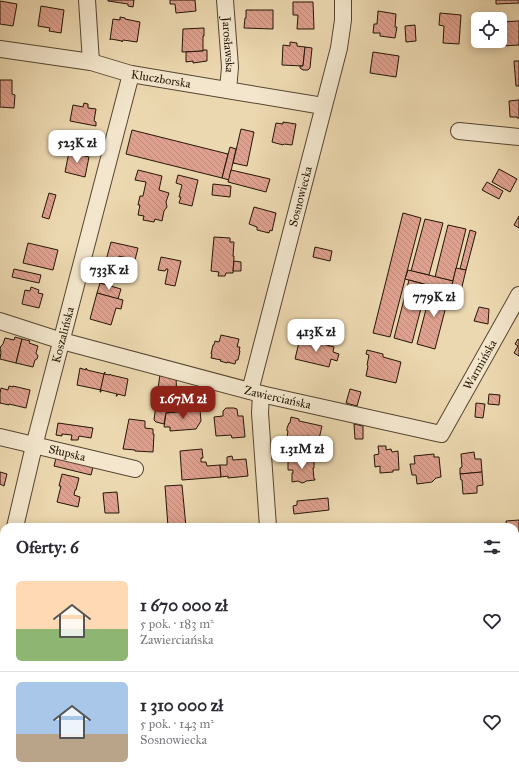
<!DOCTYPE html>
<html lang="pl">
<head>
<meta charset="utf-8">
<style>
	body { margin:0; font-family:"IM FELL Great Primer",serif; background:#f2f2f3; color:#2b2b33; height:100vh; display:flex; flex-direction:column; font-size:15px; white-space:nowrap }
	* { box-sizing:border-box; margin:0 }
	p { font-size:13px; color:#7c7c81 }
	.icon { flex:none; width:22px; height:22px; fill:none; stroke:currentColor; stroke-width:2; stroke-linecap:round; stroke-linejoin:round }
	.map { position:relative; flex:1; overflow:hidden }
	.side { position:absolute; left:0px; top:523px; width:519px; height:256px; display:flex; flex-direction:column; background:#fff; border-radius:12px 12px 0 0; box-shadow:0 2px 10px #0003 }
	.side>* { flex:none }
	.controls { position:absolute; left:471px; top:12px; display:grid; gap:8px }
	.controls a { display:grid; place-items:center; width:36px; height:36px; border-radius:6px; background:#fff; box-shadow:0 2px 10px #0003; font-size:20px }
	.price { position:absolute; translate:-50% -34px; padding:0 9px; border-radius:8px; background:#fff; color:#222; font-size:13px; line-height:26px; filter:drop-shadow(0 1px 2px #0008) }
	.price::after { content:''; position:absolute; left:50%; top:24px; width:12px; height:9px; margin-left:-6px; background:inherit; clip-path:polygon(0 0,100% 0,50% 100%) }
	.price.selected { background:#8f2418; color:#fff }
	ul { padding:0; list-style:none }
	li { display:flex; align-items:center; gap:12px; height:100px; padding:0 16px }
	li+li { border-top:1px solid #e1e1e2 }
	li span { display:grid; place-items:center; flex:none; width:112px; height:80px; border-radius:6px; color:#555 }
	li>.icon { margin-inline-start:auto }
	span .icon { width:48px; height:48px; fill:#fffc; stroke-width:1 }
	li b { font-size:17px }
	h2 { display:flex; justify-content:space-between; align-items:center; height:48px; padding:0 16px; font-size:17px }
	.map>svg:first-child { display:block }
	.building { fill:url(#building-back-hatch); stroke:#241605 }
	.lines { fill:none; stroke-linecap:round; stroke-linejoin:round }
	.street-casing { stroke:#564630; stroke-width:18 }
	.street { stroke:#f3e6cc; stroke-width:16 }
	.labels { text-anchor:middle; stroke-width:3; stroke-linejoin:round; paint-order:stroke }
	.street-label { font-size:12px; fill:#241605; stroke:#f3e6cc }
</style>
</head>
<body>
<div class="map">
<svg width="519" height="779" viewBox="0 0 519 779">
	<defs>
		<pattern id="building-back-hatch" width="6" height="6" patternUnits="userSpaceOnUse"><rect width="6" height="6" fill="#dfa18f"/><path d="M-1 5l2 2M0 0l6 6M5-1l2 2" fill="none" stroke="#bf8a7a"/></pattern>
	</defs>
	<rect width="100%" height="100%" fill="#ecd8b0"/>
	<filter id="stains"><feTurbulence type="fractalNoise" baseFrequency=".005" numOctaves="4"/><feColorMatrix values="0 0 0 0 .2 0 0 0 0 .09 0 0 0 0 .02 0 0 0 .5 -.17"/></filter>
	<radialGradient id="worn" r=".72"><stop offset=".6" stop-color="#630" stop-opacity="0"/><stop offset="1" stop-color="#630" stop-opacity=".3"/></radialGradient>
	<!-- building -->
	<g class="building">
		<path d="M108,0H134L133,7L128,6V4L108,1Z"/>
		<path d="M170,0H195L196,11L176,13L175,4H170Z"/>
		<path d="M496,0H519V3L496,4Z"/>
		<path d="M0,1L17,4L13,26L0,24Z"/>
		<path d="M293,2H313L314,29H297L298,15H293Z"/>
		<path d="M41,6L64,10L61,33L49,31L50,28L38,26Z"/>
		<path d="M246,10H273V29L244,28L245,18H246Z"/>
		<path d="M378,11L396,14L395,27H397L395,38L380,36V33H373L374,24H377Z"/>
		<path d="M440,13L461,15L459,44L443,43L444,26L439,25Z"/>
		<path d="M120,17L125,18V19L140,22L137,42L123,40L122,42V41L111,39L110,40L113,19L120,20Z"/>
		<path d="M519,21V45L502,46L501,22Z"/>
		<path d="M415,25L416,41L406,42L405,26Z"/>
		<path d="M204,28V36H203V51L182,52L183,29Z"/>
		<path d="M290,42L297,43V46L305,47L303,66L282,65L283,45L290,46Z"/>
		<path d="M305,47L312,48L310,68L308,70H303L300,68V66H303Z"/>
		<path d="M203,50H207V61L193,63V61L186,62V52L203,51Z"/>
		<path d="M373,52L399,56L396,77L370,73Z"/>
		<path d="M514,61H519V86H516Z"/>
		<path d="M0,80H12V94L15,95L14,108L0,107Z"/>
		<path d="M519,100V118H517V117H510L509,101Z"/>
		<path d="M84,103L88,104V108L96,109L94,121L96,122V126L70,121L73,105L83,107Z"/>
		<path d="M283,122L296,124L292,145L284,144L283,145L272,142L276,123L283,124Z"/>
		<path d="M241,129L254,132L247,166L233,163Z"/>
		<path d="M132,130L228,154L222,178L126,154Z"/>
		<path d="M230,147L236,149L229,180L222,178Z"/>
		<path d="M69,152L89,157L85,177L65,172Z"/>
		<path d="M499,169L517,179L510,192L492,182Z"/>
		<path d="M138,170L162,176L159,190L169,193L166,202L167,207L164,211L162,221L155,219L154,222L143,220L144,216L138,215L140,205H138L140,196H143L146,182L135,180Z"/>
		<path d="M231,170L270,179L266,192L228,182Z"/>
		<path d="M178,175L198,180L192,206L179,203L181,197H179L182,185L176,183Z"/>
		<path d="M487,182L503,191L499,199L482,190Z"/>
		<path d="M213,184L231,186L230,197L212,195Z"/>
		<path d="M49,193L56,195L49,219L42,217Z"/>
		<path d="M254,207L276,213L272,231L270,230L269,233L257,230V227L249,224Z"/>
		<path d="M403,213L421,218L390,337L373,333Z"/>
		<path d="M519,216V228L514,225Z"/>
		<path d="M425,219L443,223L429,275L411,271Z"/>
		<path d="M448,225L466,229L453,281L435,277Z"/>
		<path d="M470,230L476,232L466,270L460,269Z"/>
		<path d="M214,237L230,238V242H234L233,256H234L233,273H226L225,276H218L219,272L211,271Z"/>
		<path d="M111,242L138,248L135,260L119,256L116,268H119L117,278L102,275Z"/>
		<path d="M28,243L58,250L53,270L23,263Z"/>
		<path d="M315,247L332,251L330,261L313,257Z"/>
		<path d="M161,257L181,261L175,286L165,284L168,269H166L165,271L158,270Z"/>
		<path d="M234,261L241,262V271H233Z"/>
		<path d="M456,268L466,270L460,295L450,293Z"/>
		<path d="M14,269L41,275L39,283L12,277Z"/>
		<path d="M408,270L453,281L450,291L405,279Z"/>
		<path d="M409,280L427,285L412,343L394,338Z"/>
		<path d="M100,283L121,289L118,299L97,293Z"/>
		<path d="M432,286L450,291L435,349L417,344Z"/>
		<path d="M31,287L39,290L38,293L43,294L39,308L22,304L25,290L30,291Z"/>
		<path d="M97,293L123,300L121,309L116,308L111,325L90,319Z"/>
		<path d="M479,307L489,309L488,324L474,321Z"/>
		<path d="M221,335L239,339L237,347H240L239,351H240L238,360H236L235,364L227,362V363L220,361L221,360L211,358L212,354H211L213,345H214L215,341L219,342Z"/>
		<path d="M15,337L22,339L16,363L0,359L1,352L0,349L1,346L3,344L5,338L14,340Z"/>
		<path d="M300,338L334,347L333,352L339,354L337,361L331,359L329,367L295,359Z"/>
		<path d="M22,339L30,341L29,343L38,346L36,353L38,356L37,359L35,360L33,367L16,363Z"/>
		<path d="M518,339L519,340V356L514,353L518,346L515,344Z"/>
		<path d="M367,350L383,354V357L401,362L396,383L366,376L368,366L367,365L369,355L366,354Z"/>
		<path d="M80,368L86,370V368L87,369V370L104,374L105,372L101,390L77,385Z"/>
		<path d="M104,374L110,375V374L111,375L128,379L125,396L118,394L117,396H116L117,394L101,390V392H100Z"/>
		<path d="M160,374L176,378L177,398H181L183,400L184,412L166,413L164,424L156,422L154,420Z"/>
		<path d="M9,386L13,387V386L30,390L26,408L9,404V405L0,403V393L1,388L8,390Z"/>
		<path d="M350,389L361,392L357,406L346,403Z"/>
		<path d="M489,394L500,395L499,405L488,404Z"/>
		<path d="M476,403L485,404L483,418L475,417Z"/>
		<path d="M226,408H234L237,409L238,416H243L245,437L232,438L231,435L216,436L214,417L223,416V411Z"/>
		<path d="M200,410L201,421L196,429L170,431V427H164L166,413Z"/>
		<path d="M291,417L299,419V421L322,426L319,439L307,436L306,442L287,437L288,431H287V428L289,423H290Z"/>
		<path d="M129,419L145,421V428L153,429V434H154L153,452L135,451V450L123,449Z"/>
		<path d="M58,423L93,428L91,438L79,436L78,440H71L72,435L62,434V436L56,435Z"/>
		<path d="M354,424L363,426V439H355Z"/>
		<path d="M378,446H386V450L391,449L392,452L398,451L399,470H393V472L380,473V466L375,467L374,455L379,454Z"/>
		<path d="M202,449L203,458H201V462H206L207,466L220,465L221,477L182,480L180,451Z"/>
		<path d="M474,452L475,459H481L482,472L460,474V468L462,467L461,454Z"/>
		<path d="M434,454V457H439L441,477L436,478L432,482L417,484L416,475H412L410,464H415L414,456Z"/>
		<path d="M232,456L233,460L246,459L248,476L228,478V476L221,477L220,465H227V457Z"/>
		<path d="M56,458L93,467L91,475L54,466Z"/>
		<path d="M314,459V468H313L314,479H315V480L306,481L305,482L302,483L298,481L292,482V473H293V470H288V461Z"/>
		<path d="M0,472L7,474L4,486L0,484Z"/>
		<path d="M482,472L483,485L477,486V493L463,494L462,480H461L460,474Z"/>
		<path d="M62,474L79,478L76,490H75L74,495L80,497L78,507L57,502L61,486H59Z"/>
		<path d="M182,485L186,527H168L165,486Z"/>
		<path d="M117,492L119,513H105L103,493Z"/>
		<path d="M328,498L329,510L294,514L293,506L297,505V501Z"/>
		<path d="M519,520V540H515V527H507L506,521Z"/>
		<path d="M0,693L4,694V707L0,706Z"/>
		<path d="M0,713L4,714V740L0,739L2,731L0,730Z"/>
		<path d="M0,769L4,770L3,779H0Z"/>
		<path d="M23,775L37,779H22Z"/>
		<path d="M254,775H274V777L254,778Z"/>
		<path d="M320,775H342V779H322Z"/>
	</g>
	<g class="lines">
		<!-- street casing -->
		<g class="street-casing">
			<g id="street">
				<path d="M87,0L91,62"/>
				<path id="s1" d="M225,0L230,67L228,90"/>
				<path id="s2" d="M0,49L91,62L131,74L323,106"/>
				<path d="M459,131L519,137"/>
				<path id="s3" d="M0,321L62,341L261,394L441,434L519,295"/>
				<path id="s4" d="M250,391L339,48L343,20V0"/>
				<path d="M261,394L260,413L268,527"/>
				<path id="s5" d="M0,437L135,469"/>
				<path id="s6" d="M15,527L34,446L131,74"/>
				<path d="M0,593L4,576"/>
				<path d="M0,628L4,629"/>
				<path d="M287,775V779"/>
			</g>
		</g>
		<!-- street -->
		<use href="#street" class="street"/>
	</g>
	<g class="labels">
		<!-- street labels -->
		<g class="street-label">
			<text dy="4" stroke="none"><textPath href="#s1" startOffset="45">Jarosławska</textPath></text>
			<text dy="4" stroke="none"><textPath href="#s2" startOffset="164">Kluczborska</textPath></text>
			<text dy="4" stroke="none"><textPath href="#s4" startOffset="201">Sosnowiecka</textPath></text>
			<text dy="4" stroke="none"><textPath href="#s6" startOffset="198">Koszalińska</textPath></text>
			<text dy="4" stroke="none"><textPath href="#s3" startOffset="535">Warmińska</textPath></text>
			<text dy="4" stroke="none"><textPath href="#s3" startOffset="288">Zawierciańska</textPath></text>
			<text dy="4" stroke="none"><textPath href="#s5" startOffset="69">Słupska</textPath></text>
		</g>
	</g>
	<rect width="100%" height="100%" filter="url(#stains)"/>
	<rect width="100%" height="100%" fill="url(#worn)"/>
</svg>
<div class="controls">
<a><svg class="icon" aria-label="locate" viewBox="0 0 24 24"><circle cx="12" cy="12" r="6"/><path d="M12 2v4M12 18v4M2 12h4M18 12h4"/></svg></a>
</div>
<b class="price" style="left:77px;top:164px">523K zł</b>
<b class="price" style="left:109px;top:291px">733K zł</b>
<b class="price" style="left:434px;top:318px">779K zł</b>
<b class="price" style="left:316px;top:353px">413K zł</b>
<b class="price selected" style="left:183px;top:420px">1.67M zł</b>
<b class="price" style="left:302px;top:470px">1.31M zł</b>
<section class="side">
<h2>Oferty: 6<svg class="icon" aria-label="filters" viewBox="0 0 24 24"><path d="M4 7h16M4 17h16"/><circle cx="9" cy="7" r="2"/><circle cx="15" cy="17" r="2"/></svg></h2>
<ul>
<li><span style="background:linear-gradient(#ffd9b3 60%,#8fb573 0)"><svg class="icon" aria-label="home" viewBox="0 0 24 24"><path d="M3 11l9-7 9 7M6 9v11h12V9"/></svg></span><div><b>1 670 000 zł</b><p>5 pok. · 183 m²</p><p>Zawierciańska</p></div><svg class="icon" aria-label="heart" viewBox="0 0 24 24"><path d="M12 20l-8-8c-3-5 5-10 8-4 3-6 11-1 8 4z"/></svg></li>
<li><span style="background:linear-gradient(#a9c7e8 65%,#b9a48a 0)"><svg class="icon" aria-label="home" viewBox="0 0 24 24"><path d="M3 11l9-7 9 7M6 9v11h12V9"/></svg></span><div><b>1 310 000 zł</b><p>5 pok. · 143 m²</p><p>Sosnowiecka</p></div><svg class="icon" aria-label="heart" viewBox="0 0 24 24"><path d="M12 20l-8-8c-3-5 5-10 8-4 3-6 11-1 8 4z"/></svg></li>
</ul>
</section>
</div>
</body>
</html>
